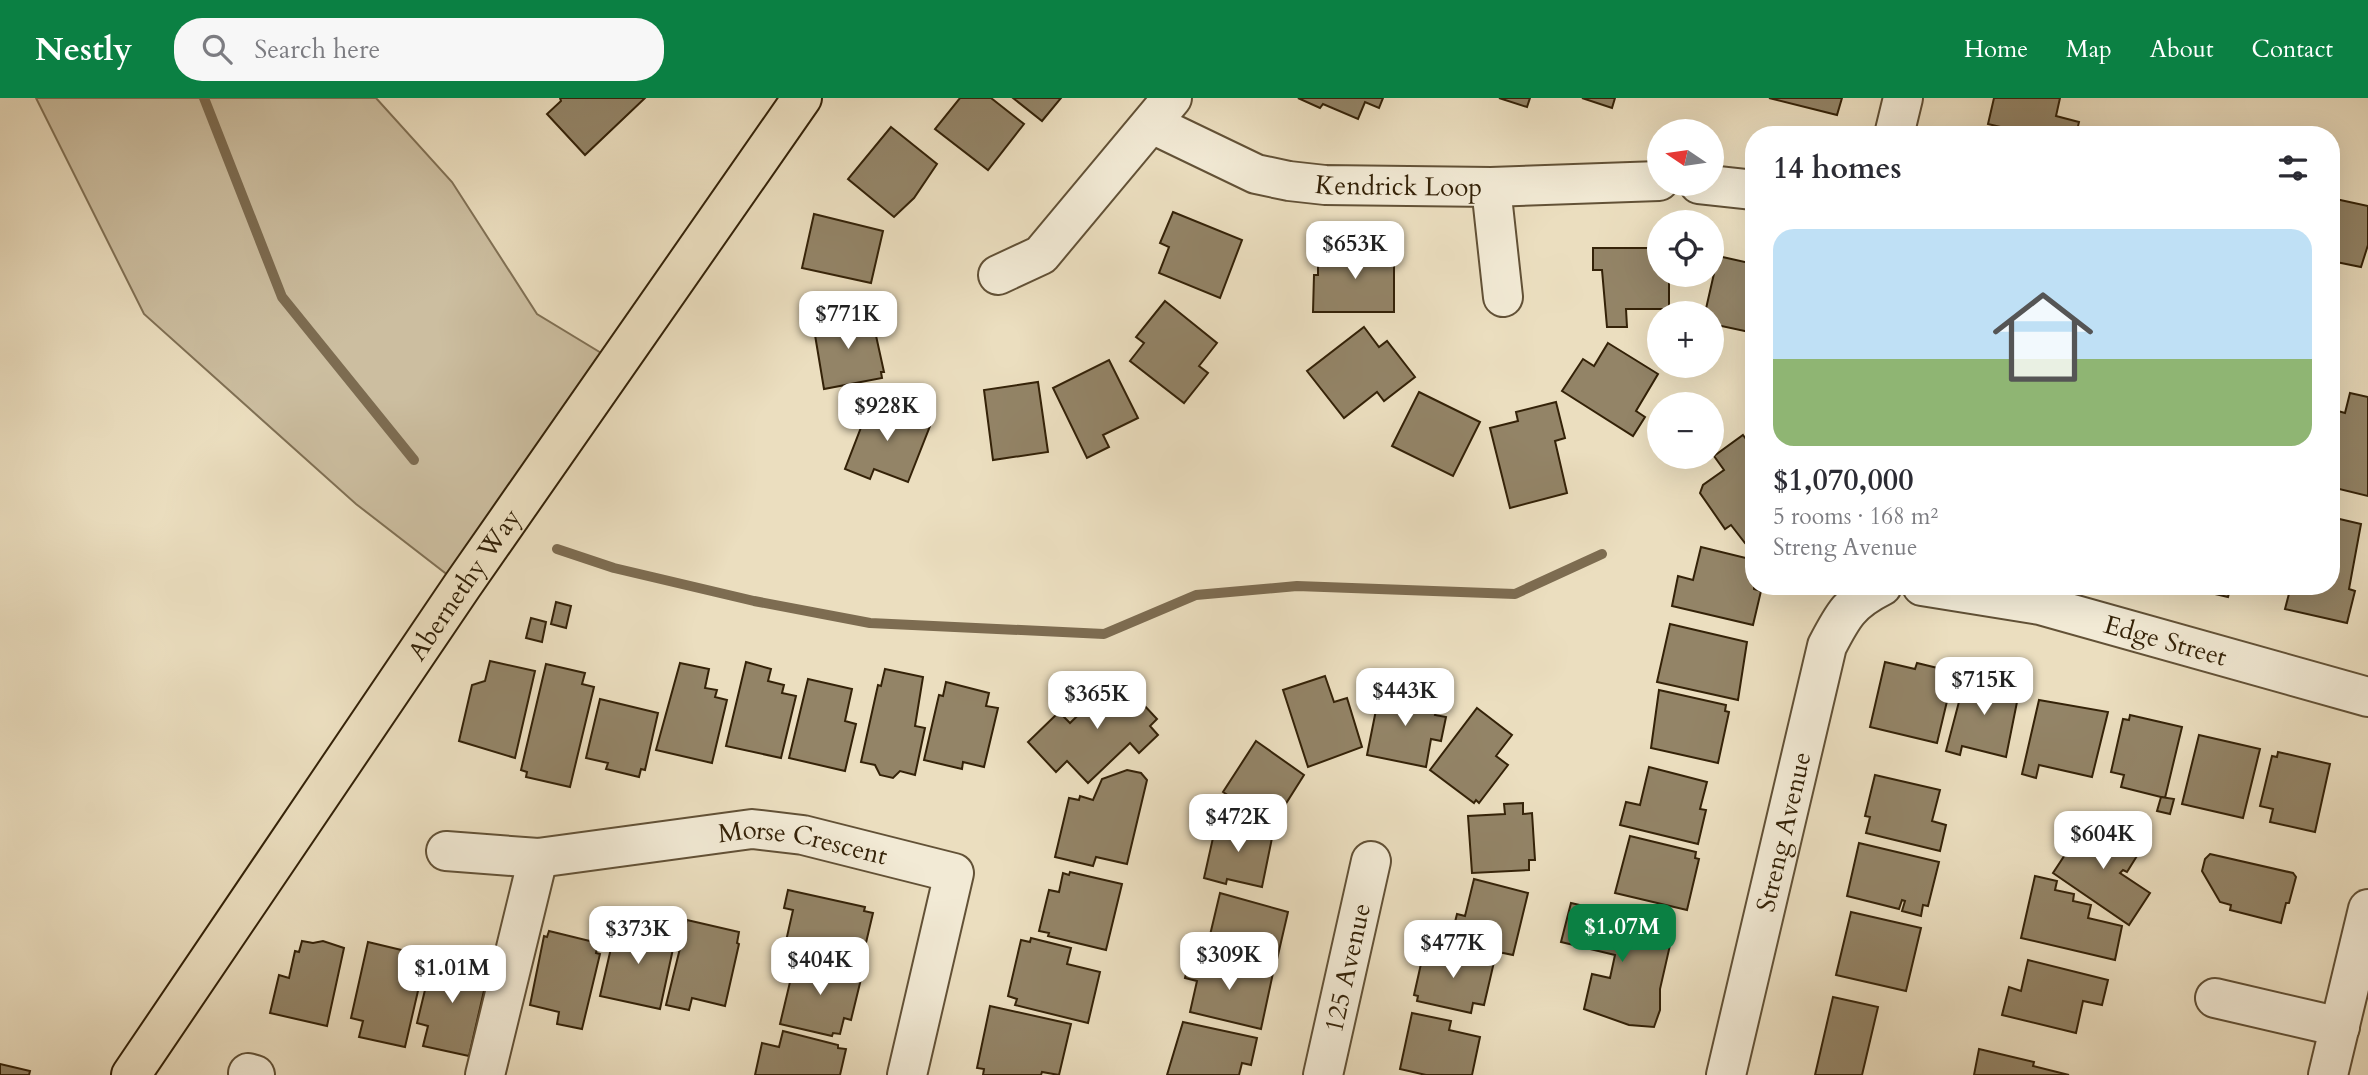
<!DOCTYPE html>
<html lang="en">
<head>
<meta charset="utf-8">
<style>
	body { margin:0; font-family:Cardo,serif; background:#f7f7f7; color:#2b2b33; height:100vh; display:flex; flex-direction:column; font-size:26px; white-space:nowrap }
	* { box-sizing:border-box; margin:0 }
	p { font-size:23px; color:#7c7c81 }
	.icon { flex:none; width:38px; height:38px; fill:none; stroke:currentColor; stroke-width:2; stroke-linecap:round; stroke-linejoin:round }
	.map { position:relative; flex:1; overflow:hidden }
	.drawer { position:absolute; left:1745px; top:28px; width:595px; height:469px; display:flex; flex-direction:column; background:#fff; border-radius:28px; box-shadow:0 7px 28px #0002 }
	.drawer>* { flex:none }
	.needle { width:46px; rotate:283deg }
	.buttons { position:absolute; left:1647px; top:21px; display:grid; gap:14px }
	.buttons a { display:grid; place-items:center; width:77px; height:77px; border-radius:50%; background:#fff; box-shadow:0 7px 28px #0002; font-size:35px }
	.price { position:absolute; translate:-50% -60px; padding:0 16px; border-radius:14px; background:#fff; color:#222; font-size:23px; line-height:46px; filter:drop-shadow(0 2px 4px #0008) }
	.price::after { content:''; position:absolute; left:50%; top:42px; width:21px; height:16px; margin-left:-10px; background:inherit; clip-path:polygon(0 0,100% 0,50% 100%) }
	.price.current { background:#0b8043; color:#fff }
	ul { padding:0; list-style:none }
	li { display:grid; align-content:center; gap:14px; height:371px; padding:0 28px }
	li span { display:grid; place-items:center; height:217px; border-radius:21px; color:#555 }
	li>.icon { margin-inline-start:auto }
	span .icon { width:126px; height:126px; fill:#fffc; stroke-width:1 }
	li b { font-size:30px }
	h2 { display:flex; justify-content:space-between; align-items:center; height:84px; padding:0 28px; font-size:30px }
	header { display:flex; align-items:center; gap:42px; box-sizing:border-box; height:98px; padding:0 35px; background:#0b8043; color:#fff }
	header strong { font-size:33px }
	nav { display:flex; gap:38px; margin-inline-start:auto; font-size:24px }
	.search { width:490px; height:63px; background:#f7f7f7; display:flex; align-items:center; gap:18px; box-sizing:border-box; padding:0 24px; border-radius:28px; color:#7c7c81; font-size:26px }
	.map>svg:first-child { display:block }
	.green { fill:#ccbea0; stroke:#807054; stroke-width:2 }
	.lines { fill:none; stroke-linecap:round; stroke-linejoin:round }
	.stream { stroke:#7d6c51; stroke-width:10 }
	.building { fill:#938467; stroke:#342208; stroke-width:2 }
	.minor-casing { stroke:#625136; stroke-width:42 }
	.major-casing { stroke:#342208; stroke-width:42 }
	.minor { stroke:#f2ead5; stroke-width:38 }
	.major { stroke:#ebdebf; stroke-width:38 }
	.labels { text-anchor:middle; stroke-width:5; stroke-linejoin:round; paint-order:stroke }
	.street-label { font-size:26px; fill:#342208; stroke:#f2ead5 }
</style>
</head>
<body>
<header>
<strong>Nestly</strong>
<div class="search"><svg class="icon" aria-label="search" viewBox="0 0 24 24"><circle cx="10" cy="10" r="6"/><path d="M15 15l6 6"/></svg>Search here</div>
<nav><a>Home</a><a>Map</a><a>About</a><a>Contact</a></nav>
</header>
<div class="map">
<svg width="2368" height="977" viewBox="0 0 2368 977">
	<rect width="100%" height="100%" fill="#ebdebf"/>
	<filter id="stains"><feTurbulence type="fractalNoise" baseFrequency=".00286" numOctaves="4"/><feColorMatrix values="0 0 0 0 .2 0 0 0 0 .09 0 0 0 0 .02 0 0 0 .5 -.17"/></filter>
	<radialGradient id="worn" r=".72"><stop offset=".6" stop-color="#630" stop-opacity="0"/><stop offset="1" stop-color="#630" stop-opacity=".3"/></radialGradient>
	<!-- green -->
	<path class="green" d="M36,0H376L452,84L537,216L616,264L462,488L356,406L144,216Z"/>
	<g class="lines">
		<!-- stream -->
		<g class="stream">
			<path d="M204,0L282,199L414,362"/>
			<path d="M557,451L614,470L754,503L870,525L1104,536L1196,497L1297,488L1515,496L1602,456"/>
		</g>
	</g>
	<!-- building -->
	<g class="building">
		<path d="M645,0L585,57L547,16L561,3L560,0Z"/>
		<path d="M960,0H991L1024,26L988,72L935,31Z"/>
		<path d="M1013,0H1061L1042,23Z"/>
		<path d="M1298,0H1383L1379,10L1365,4L1358,21L1323,6L1320,10Z"/>
		<path d="M1499,0H1530L1527,9Z"/>
		<path d="M1582,0H1615L1612,10Z"/>
		<path d="M1769,0H1842L1837,17Z"/>
		<path d="M1994,0H2060L2056,18L2079,24L2076,37H2034L1988,26Z"/>
		<path d="M891,29L937,66L914,100L894,119L848,81Z"/>
		<path d="M2331,100L2368,108V147L2361,169L2331,163Z"/>
		<path d="M1173,114L1242,142L1220,200L1159,175L1169,149L1160,145Z"/>
		<path d="M814,116L883,133L871,185L802,170Z"/>
		<path d="M1593,150H1659V177H1669V211H1626L1627,229H1607L1602,172H1593Z"/>
		<path d="M1318,151H1394V214H1313L1314,177H1318Z"/>
		<path d="M1718,158L1754,166V235L1712,226V215H1705Z"/>
		<path d="M1165,203L1217,245L1199,268L1208,275L1184,305L1130,263L1144,245L1136,239Z"/>
		<path d="M871,215L884,274H881L882,280L824,291L813,225Z"/>
		<path d="M1364,229L1379,249L1387,243L1415,279L1384,303L1377,294L1344,320L1307,273Z"/>
		<path d="M1608,245L1658,276L1636,313L1645,319L1633,338L1562,293L1583,261L1594,268Z"/>
		<path d="M1109,262L1138,320L1103,337L1109,349L1087,360L1053,290Z"/>
		<path d="M1038,284L1048,354L993,362L984,292Z"/>
		<path d="M1419,294L1480,324L1453,378L1392,348Z"/>
		<path d="M2350,295L2368,299V398L2331,389V311L2345,315Z"/>
		<path d="M872,301L902,312L900,317L930,328L908,384L874,371L870,381L845,371Z"/>
		<path d="M1556,304L1565,340L1555,343L1567,395L1510,410L1490,330L1518,323L1516,314Z"/>
		<path d="M1743,337L1754,352V442L1745,445L1731,427L1725,431L1700,395L1703,387L1724,372L1714,358Z"/>
		<path d="M2331,419L2361,426L2349,491L2355,493L2347,525L2285,511L2291,488H2331Z"/>
		<path d="M1701,449L1754,462V491L1761,493L1753,527L1672,508L1678,478L1693,482Z"/>
		<path d="M2181,488H2231L2228,499Z"/>
		<path d="M556,504L571,508L566,530L551,526Z"/>
		<path d="M531,520L546,524L542,544L526,540Z"/>
		<path d="M1670,526L1747,544L1738,602L1657,584Z"/>
		<path d="M490,563L535,573L515,660L459,643L472,587L485,583Z"/>
		<path d="M746,564L771,571L768,583L784,587L782,595L796,598L781,660L726,648Z"/>
		<path d="M1885,564L1915,571L1917,565L1954,574L1937,645L1870,629Z"/>
		<path d="M680,565L709,571L705,590L717,592L715,599L727,602L712,665L656,652Z"/>
		<path d="M546,566L585,575L582,586L594,589L570,689L526,679L527,674L521,672Z"/>
		<path d="M885,571L923,579L915,628L925,630L915,677L900,673L893,680L880,677L875,667L861,664L878,587L881,588Z"/>
		<path d="M1114,575L1157,621L1150,628L1158,637L1139,655L1130,645L1088,685L1067,663L1056,674L1028,644L1059,614L1070,625L1102,594L1098,590Z"/>
		<path d="M1325,578L1334,604L1347,600L1362,649L1308,669L1283,592Z"/>
		<path d="M1973,578L2020,589L2006,659L1962,648L1960,657L1946,653L1965,581L1972,583Z"/>
		<path d="M808,581L852,591L845,623L856,626L845,673L789,660Z"/>
		<path d="M946,584L989,595L986,608L998,610L984,669L963,664L962,671L924,662L939,597L943,598Z"/>
		<path d="M1380,592L1439,601L1435,617L1446,619L1441,643L1431,641L1426,669L1367,657Z"/>
		<path d="M1659,592L1726,607L1725,613L1729,614L1718,665L1651,650Z"/>
		<path d="M600,601L658,615L645,672L641,671L639,679L606,671L608,665L586,660Z"/>
		<path d="M2039,602L2108,614L2092,679L2039,667L2036,680L2022,676Z"/>
		<path d="M1477,610L1512,637L1496,658L1508,667L1479,705L1476,702L1474,705L1430,672Z"/>
		<path d="M2130,617L2182,629L2165,700L2121,689L2124,677L2111,674L2123,621L2129,622Z"/>
		<path d="M2199,637L2260,651L2243,720L2182,706Z"/>
		<path d="M1256,643L1304,677L1273,726L1223,694Z"/>
		<path d="M2278,654L2330,666L2315,734L2270,724L2273,711L2260,708L2272,658L2277,659Z"/>
		<path d="M1649,669L1707,684L1700,711L1706,712L1698,746L1620,727L1626,704L1640,707Z"/>
		<path d="M1127,672L1141,675L1147,682L1127,766L1096,759L1093,768L1055,759L1069,700L1079,702L1080,698L1093,702L1102,681Z"/>
		<path d="M1875,677L1940,692L1932,723L1946,727L1940,753L1866,735L1870,719L1865,718Z"/>
		<path d="M2161,699L2174,701L2170,716L2157,713Z"/>
		<path d="M1523,705V716L1532,715L1535,762H1529V772L1472,775L1468,718L1505,716L1504,706Z"/>
		<path d="M1217,722L1273,735L1262,789L1227,781L1226,786L1204,780Z"/>
		<path d="M2079,723L2100,734L2103,730L2140,753L2127,774L2123,772L2120,775L2150,795L2129,827L2053,775L2072,746L2067,743Z"/>
		<path d="M1630,738L1696,754L1695,760L1699,761L1687,812L1615,795Z"/>
		<path d="M1859,745L1939,764L1928,808L1923,807L1921,818L1902,813L1905,803L1902,802L1899,811L1847,798Z"/>
		<path d="M2210,756L2293,775L2296,779L2289,805H2286L2281,825L2230,812L2231,807L2220,804L2202,773L2205,761Z"/>
		<path d="M1070,774L1122,786L1106,852L1048,838L1049,835L1039,833L1049,792L1059,794L1063,775L1069,777Z"/>
		<path d="M2035,778L2057,783L2055,792L2074,796L2073,803L2091,807L2088,820L2122,828L2115,862L2021,840Z"/>
		<path d="M1474,781L1528,795L1513,857L1450,844L1457,816L1465,818Z"/>
		<path d="M788,792L865,809L864,813L873,815L861,866L853,864L852,868L784,852L793,812L784,810Z"/>
		<path d="M1220,795L1288,814L1275,870L1206,854Z"/>
		<path d="M1571,805L1623,817L1622,822L1673,834L1660,891V912L1654,929L1629,927L1584,911L1592,876L1610,880L1615,857L1561,844Z"/>
		<path d="M1851,814L1921,830L1906,893L1836,877Z"/>
		<path d="M687,822L739,834L737,845L739,846L725,908L692,900L689,912L666,907Z"/>
		<path d="M617,824L670,836L669,850L673,851L660,911L600,898Z"/>
		<path d="M549,833L598,845L596,855L600,856L582,931L557,926L559,914L530,907L544,838L547,839Z"/>
		<path d="M1031,840L1071,850L1067,866L1100,874L1088,925L1015,907L1017,901L1008,898L1021,842L1030,844Z"/>
		<path d="M302,843L313,845L323,843L344,850L327,928L270,915L279,877L289,880L295,853L299,854Z"/>
		<path d="M368,844L414,855L411,864L424,867L405,949L359,939L363,923L351,920Z"/>
		<path d="M1425,848L1494,864L1484,907L1473,905L1471,915L1417,903L1418,898L1414,897Z"/>
		<path d="M1190,858L1273,875L1261,931L1190,914L1197,883L1185,880Z"/>
		<path d="M433,859L489,871L469,958L423,948L428,928L417,925Z"/>
		<path d="M796,859L854,873L853,879L861,881L851,922L844,920L840,936L833,935L832,938L780,926Z"/>
		<path d="M2028,862L2108,882L2102,907L2083,903L2076,935L2002,917L2009,889L2021,893Z"/>
		<path d="M1833,899L1878,909L1862,977H1815Z"/>
		<path d="M990,908L1071,926L1059,977L1042,974L1041,977H983L984,971L977,970Z"/>
		<path d="M1412,915L1451,923L1449,932L1480,939L1472,977H1426L1400,971Z"/>
		<path d="M1183,924L1257,940L1251,967L1242,965L1239,977H1167Z"/>
		<path d="M783,933L838,947V950L846,951L840,977H755L762,945L779,949Z"/>
		<path d="M1979,951L2034,964L2033,968L2069,977H1974Z"/>
		<path d="M0,966L30,973L29,977H0Z"/>
	</g>
	<g class="lines">
		<!-- minor casing -->
		<g class="minor-casing">
			<g id="minor">
				<path id="s1" d="M1152,26L1256,76L1289,83L1325,87L1491,89L1659,83"/>
				<path d="M1894,37L1903,0"/>
				<path d="M1699,86L1754,92"/>
				<path d="M1491,89L1503,199"/>
				<path d="M998,177L1041,157L1172,0"/>
				<path id="s2" d="M1922,488L2040,507L2368,599"/>
				<path id="s3" d="M446,753L538,760L752,731L803,737L954,775L907,977"/>
				<path d="M2215,900L2340,929"/>
				<path d="M248,975L255,977"/>
				<path d="M485,977L538,760"/>
				<path id="s4" d="M1323,977L1371,763"/>
				<path id="s5" d="M1726,977L1827,548C1843,517 1850,504 1882,488"/>
				<path d="M2328,977L2368,811"/>
			</g>
		</g>
		<!-- major casing -->
		<g class="major-casing">
			<g id="major">
				<path id="s6" d="M131,977L462,488L802,0"/>
			</g>
		</g>
		<!-- minor -->
		<use href="#minor" class="minor"/>
		<!-- major -->
		<use href="#major" class="major"/>
	</g>
	<g class="labels">
		<!-- street labels -->
		<g class="street-label">
			<text dy="9" stroke="none"><textPath href="#s1" startOffset="259">Kendrick Loop</textPath></text>
			<text dy="9" stroke="none"><textPath href="#s6" startOffset="593">Abernethy Way</textPath></text>
			<text dy="9" stroke="none"><textPath href="#s2" startOffset="250">Edge Street</textPath></text>
			<text dy="9" stroke="none"><textPath href="#s5" startOffset="250">Streng Avenue</textPath></text>
			<text dy="9" stroke="none"><textPath href="#s3" startOffset="360">Morse Crescent</textPath></text>
			<text dy="9" stroke="none"><textPath href="#s4" startOffset="110">125 Avenue</textPath></text>
		</g>
	</g>
	<rect width="100%" height="100%" filter="url(#stains)"/>
	<rect width="100%" height="100%" fill="url(#worn)"/>
</svg>
<div class="buttons">
<a><svg class="needle" viewBox="-14 -14 28 28"><path d="M0-13l5 13h-10z" fill="#e53935"/><path d="M0 13l5-13h-10z" fill="#7c7c81"/></svg></a>
<a><svg class="icon" aria-label="locate" viewBox="0 0 24 24"><circle cx="12" cy="12" r="6"/><path d="M12 2v4M12 18v4M2 12h4M18 12h4"/></svg></a>
<a>+</a>
<a>−</a>
</div>
<b class="price" style="left:1355px;top:183px">$653K</b>
<b class="price" style="left:848px;top:253px">$771K</b>
<b class="price" style="left:887px;top:345px">$928K</b>
<b class="price" style="left:1984px;top:619px">$715K</b>
<b class="price" style="left:1405px;top:630px">$443K</b>
<b class="price" style="left:1097px;top:633px">$365K</b>
<b class="price" style="left:1238px;top:756px">$472K</b>
<b class="price" style="left:2103px;top:773px">$604K</b>
<b class="price current" style="left:1622px;top:866px">$1.07M</b>
<b class="price" style="left:638px;top:868px">$373K</b>
<b class="price" style="left:1453px;top:882px">$477K</b>
<b class="price" style="left:1229px;top:894px">$309K</b>
<b class="price" style="left:820px;top:899px">$404K</b>
<b class="price" style="left:452px;top:907px">$1.01M</b>
<section class="drawer">
<h2>14 homes<svg class="icon" aria-label="filters" viewBox="0 0 24 24"><path d="M4 7h16M4 17h16"/><circle cx="9" cy="7" r="2"/><circle cx="15" cy="17" r="2"/></svg></h2>
<ul>
<li><span style="background:linear-gradient(#bfe0f5 60%,#8fb573 0)"><svg class="icon" aria-label="home" viewBox="0 0 24 24"><path d="M3 11l9-7 9 7M6 9v11h12V9"/></svg></span><div><b>$1,070,000</b><p>5 rooms · 168 m²</p><p>Streng Avenue</p></div></li>
</ul>
</section>
</div>
</body>
</html>
